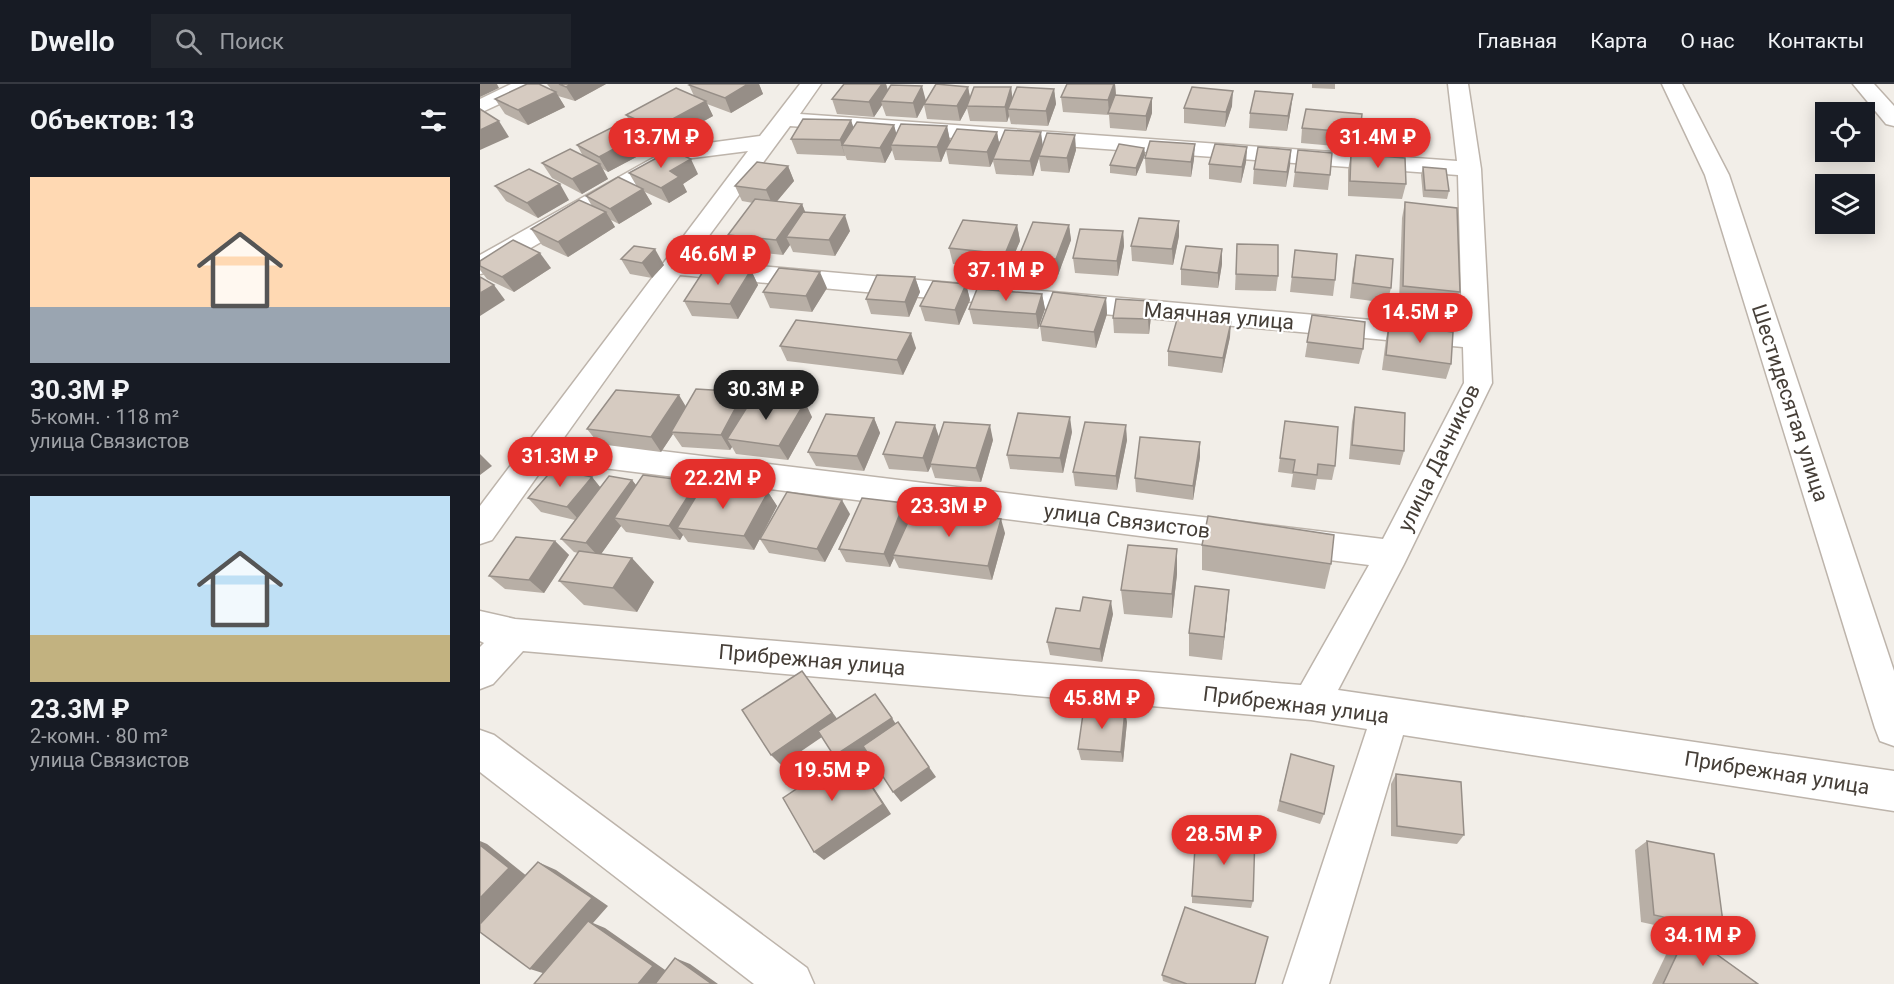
<!DOCTYPE html>
<html lang="ru">
<head>
<meta charset="utf-8">
<style>
	body { margin:0; font-family:Roboto,sans-serif; background:#20242c; color:#f1f3f6; height:100vh; display:flex; flex-direction:column; font-size:22px; white-space:nowrap }
	* { box-sizing:border-box; margin:0 }
	p { font-size:20px; color:#9ea1a6 }
	.icon { flex:none; width:33px; height:33px; fill:none; stroke:currentColor; stroke-width:2; stroke-linecap:round; stroke-linejoin:round }
	.map { position:relative; flex:1; overflow:hidden }
	.side { display:flex; flex-direction:column; background:#171b24; width:480px }
	.side>* { flex:none }
	.buttons { position:absolute; left:1335px; top:18px; display:grid; gap:12px }
	.buttons a { display:grid; place-items:center; width:60px; height:60px; border-radius:0px; background:#171b24; box-shadow:0 3px 15px #0003; font-size:30px }
	.price { position:absolute; translate:-50% -51px; padding:0 14px; border-radius:21px; background:#e4302c; color:#fff; font-size:20px; line-height:39px; filter:drop-shadow(0 2px 3px #0008) }
	.price::after { content:''; position:absolute; left:50%; top:36px; width:18px; height:14px; margin-left:-9px; background:inherit; clip-path:polygon(0 0,100% 0,50% 100%) }
	.price.selected { background:#222; color:#fff }
	ul { padding:0; list-style:none }
	li { display:grid; align-content:center; gap:12px; height:318px; padding:0 30px }
	li+li { border-top:2px solid #363941 }
	li span { display:grid; place-items:center; height:186px; border-radius:0px; color:#555 }
	li>.icon { margin-inline-start:auto }
	span .icon { width:108px; height:108px; fill:#fffc; stroke-width:1 }
	li b { font-size:26px }
	h2 { display:flex; justify-content:space-between; align-items:center; height:72px; padding:0 30px; font-size:26px }
	header { display:flex; align-items:center; gap:36px; box-sizing:border-box; height:84px; padding:0 30px; background:#171b24; border-bottom:2px solid #363941 }
	header strong { font-size:28px }
	nav { display:flex; gap:33px; margin-inline-start:auto; font-size:21px }
	.search { width:420px; height:54px; background:#20242c; display:flex; align-items:center; gap:15px; box-sizing:border-box; padding:0 21px; border-radius:0px; color:#9ea1a6; font-size:22px }
	main { display:flex; flex:1; min-height:0 }
	.map>svg:first-child { display:block }
	.lines { fill:none; stroke-linecap:round; stroke-linejoin:round }
	.minor-casing { stroke:#bdb4ab; stroke-width:3 }
	.minor { fill:#fff; fill-rule:evenodd }
	.wall { fill:#b8afa6 }
	.shaded-wall { fill:#968e87 }
	.building { fill:#d6cbc1; stroke:#968e87; stroke-width:1.5 }
	.labels { text-anchor:middle; stroke-width:4.5; stroke-linejoin:round; paint-order:stroke }
	.street-label { font-size:21px; fill:#453e37; stroke:#fff }
</style>
</head>
<body>
<header>
<strong>Dwello</strong>
<div class="search"><svg class="icon" aria-label="search" viewBox="0 0 24 24"><circle cx="10" cy="10" r="6"/><path d="M15 15l6 6"/></svg>Поиск</div>
<nav><a>Главная</a><a>Карта</a><a>О нас</a><a>Контакты</a></nav>
</header>
<main>
<section class="side">
<h2>Объектов: 13<svg class="icon" aria-label="filters" viewBox="0 0 24 24"><path d="M4 7h16M4 17h16"/><circle cx="9" cy="7" r="2"/><circle cx="15" cy="17" r="2"/></svg></h2>
<ul>
<li><span style="background:linear-gradient(#ffd9b3 70%,#9aa5b1 0)"><svg class="icon" aria-label="home" viewBox="0 0 24 24"><path d="M3 11l9-7 9 7M6 9v11h12V9"/></svg></span><div><b>30.3M ₽</b><p>5-комн. · 118 m²</p><p>улица Связистов</p></div></li>
<li><span style="background:linear-gradient(#bfe0f5 75%,#c2b280 0)"><svg class="icon" aria-label="home" viewBox="0 0 24 24"><path d="M3 11l9-7 9 7M6 9v11h12V9"/></svg></span><div><b>23.3M ₽</b><p>2-комн. · 80 m²</p><p>улица Связистов</p></div></li>
</ul>
</section>
<div class="map">
<svg width="1414" height="900" viewBox="0 0 1414 900">
	<rect width="100%" height="100%" fill="#f2eee8"/>
	<g class="lines">
		<!-- minor casing -->
		<g class="minor-casing">
			<g id="minor">
				<path d="M31,0H57L54,4L0,29V15Z"/>
				<path d="M320,0H341L320,30L977,77L968,0H988L1001,85L1012,299L924,480L858,606L1414,687V727L923,651L849,900H803L887,645L831,636L43,567L13,600L0,605V563L4,559L0,557V527L35,535L821,601L889,481L68,377L12,456L0,460V422L268,67L205,75L9,188L0,190V171L191,64L280,52ZM310,42L978,91L982,244L211,176ZM200,191L983,263L984,299L903,455L83,355Z"/>
				<path d="M1182,0H1202L1249,91L1414,587V662L1400,657L1395,644L1225,91Z"/>
				<path d="M1373,0H1394L1414,22V42L1406,40Z"/>
				<path d="M0,646L14,651L327,884L334,900H274L0,688Z"/>
			</g>
		</g>
		<!-- minor -->
		<use href="#minor" class="minor"/>
	</g>
	<!-- wall -->
	<g class="wall">
		<path d="M67,0H126L95,17L78,12L85,23L48,41L25,30L15,15L71,5Z"/>
		<path d="M211,0H279L283,10L251,29L227,20L233,32L184,59L173,54L177,62L128,88L123,85L128,95L102,110L72,94L62,79L103,72L97,61L150,37L146,31L214,12L209,1Z"/>
		<path d="M364,0H406L408,6L446,16L488,3L490,14L531,3L532,14L574,5L576,20L568,42L531,40L529,32L527,38L490,37L487,24L480,37L447,35L444,21L437,34L406,32L402,21L394,33L357,30L352,15Z"/>
		<path d="M635,0L636,11L672,14V29L666,47L630,44L629,31L583,28L581,13Z"/>
		<path d="M832,0H855V5L832,4Z"/>
		<path d="M752,22L745,43L704,39V24Z"/>
		<path d="M811,25L807,47L769,44L770,29Z"/>
		<path d="M371,36L373,44L414,41L416,50L467,42L470,57L517,48L519,60L563,62L596,66L589,89L561,87L559,74L553,92L516,90L513,77L510,83L469,80L466,66L461,78L415,76L412,66L405,79L367,76L365,71V72L317,70L311,55Z"/>
		<path d="M822,44L880,49L877,64L821,59Z"/>
		<path d="M767,63L766,78L761,99L729,95V80Z"/>
		<path d="M664,64L665,71L656,92L630,89V81Z"/>
		<path d="M811,66L806,103L773,100L774,85Z"/>
		<path d="M871,70L926,100L922,115L868,112V86Z"/>
		<path d="M665,74L714,75L711,93L666,89Z"/>
		<path d="M308,82L314,97L297,117L322,120L325,128L370,147L355,172L313,168L310,161L303,171L256,166L248,151L273,119L262,117L255,102Z"/>
		<path d="M943,83L969,107L967,115L943,113L941,91Z"/>
		<path d="M815,88L850,91L848,106L813,103Z"/>
		<path d="M149,89L218,90L203,100L207,108L189,119L165,108L172,120L139,140L131,136L135,143L88,173L62,161L51,145L112,122L106,112L156,101Z"/>
		<path d="M15,102L89,116L58,134L26,117Z"/>
		<path d="M925,118L980,208L975,223L919,217L922,134Z"/>
		<path d="M537,141L540,157L528,185L473,180L469,164Z"/>
		<path d="M589,141L591,156L578,191L542,187L539,172Z"/>
		<path d="M643,147L644,162L638,192L595,189L593,174Z"/>
		<path d="M699,152L693,181L652,177L651,162Z"/>
		<path d="M757,160L798,192L796,207L755,206Z"/>
		<path d="M815,166L855,196L853,212L810,208Z"/>
		<path d="M876,171L911,204L907,219L870,214L873,186Z"/>
		<path d="M141,175L184,181L172,194L150,190Z"/>
		<path d="M0,177L71,184L34,208L7,195L0,186Z"/>
		<path d="M742,180L738,204L701,201V185Z"/>
		<path d="M271,186L278,201L258,235L212,232L204,217Z"/>
		<path d="M435,193L440,208L429,233L391,230L386,215Z"/>
		<path d="M486,200L490,216L479,241L445,237L440,222Z"/>
		<path d="M347,204L332,228L290,224L283,208Z"/>
		<path d="M562,210L565,225L558,245L493,240L489,225Z"/>
		<path d="M626,214L627,230L616,264L562,257L560,242Z"/>
		<path d="M832,231L883,265L879,280L825,273Z"/>
		<path d="M671,232L669,250L634,249L633,234Z"/>
		<path d="M909,240L971,280L966,295L902,286L906,255Z"/>
		<path d="M750,253L742,289L688,282V267Z"/>
		<path d="M300,262L436,264L423,291L307,277Z"/>
		<path d="M264,308L270,319L332,333L308,376L256,370L252,363L250,366L202,363L193,350L181,368L119,360L107,345L206,323Z"/>
		<path d="M875,323L924,367L920,381L869,375L872,338Z"/>
		<path d="M394,334L400,349L384,387L336,382L328,368Z"/>
		<path d="M805,337L855,382L852,396L837,395L835,406L811,403L813,390L798,388Z"/>
		<path d="M592,348L583,389L530,385L527,371Z"/>
		<path d="M459,352L513,356L501,398L455,394L451,382L448,388L409,385L403,370Z"/>
		<path d="M647,356L637,406L595,402L593,388Z"/>
		<path d="M720,358V373L713,416L656,408L655,394Z"/>
		<path d="M112,393L120,403L152,396L156,401L217,398L221,404L288,408L297,422L274,466L208,458L203,451L200,456L146,448L141,442L121,470L174,498L157,528L104,521L79,497L98,469L94,468L81,455L95,436L61,428L48,414Z"/>
		<path d="M370,430L345,478L289,469L280,455Z"/>
		<path d="M430,433L525,449L512,496L419,484L414,474L410,483L366,478L359,465Z"/>
		<path d="M75,457L89,471L64,509L25,505L9,492Z"/>
		<path d="M722,461L851,480L845,505L722,486Z"/>
		<path d="M697,465V490L692,534L644,530L641,506Z"/>
		<path d="M600,527L633,530L622,578L570,571L567,558Z"/>
		<path d="M747,530L742,576L709,572V549Z"/>
		<path d="M647,638L643,678L601,676L598,665Z"/>
		<path d="M811,670L844,730L840,740L797,727Z"/>
		<path d="M916,690L984,751L977,760L911,752V700Z"/>
		<path d="M1167,757L1244,846L1229,853L1161,838L1155,766Z"/>
		<path d="M712,812L773,817L771,824L712,819Z"/>
		<path d="M1207,849L1278,900H1172L1193,856Z"/>
		<path d="M682,891L775,900H692L683,897Z"/>
	</g>
	<!-- shaded-wall -->
	<g class="shaded-wall">
		<path d="M0,0H17L19,4L0,13Z"/>
		<path d="M91,0H126L95,17L86,3Z"/>
		<path d="M268,0H279L283,10L251,29L245,14Z"/>
		<path d="M402,0H406L409,11L401,17L402,21L394,33L389,18Z"/>
		<path d="M634,0H635L636,12L629,29L628,16Z"/>
		<path d="M442,2L446,17L437,34L433,19Z"/>
		<path d="M488,3L491,18L487,22V24L480,37L477,22Z"/>
		<path d="M531,3L533,18L528,25L529,32L527,38L525,23Z"/>
		<path d="M574,5L576,20L568,42L566,27Z"/>
		<path d="M753,7L752,22L745,43L746,28Z"/>
		<path d="M76,8L85,23L48,41L38,26Z"/>
		<path d="M813,10L811,25L807,47L808,32Z"/>
		<path d="M672,14V29L666,47V32Z"/>
		<path d="M226,17L233,32L184,59L176,44Z"/>
		<path d="M371,36L376,51L362,61L365,72L360,56Z"/>
		<path d="M19,37L29,53L0,66V46Z"/>
		<path d="M414,41L418,56L411,61L412,66L405,79L400,64Z"/>
		<path d="M467,42L470,57L461,78L457,63Z"/>
		<path d="M169,46L177,62L128,88L119,73Z"/>
		<path d="M517,48L520,64L513,75V77L510,83L507,68Z"/>
		<path d="M561,48L563,63L559,72V74L553,92L550,77Z"/>
		<path d="M595,51L596,66L589,89L587,74Z"/>
		<path d="M715,60L714,75L711,93V78Z"/>
		<path d="M767,63L766,78L761,99L762,83Z"/>
		<path d="M664,64L665,71L656,92V84Z"/>
		<path d="M811,66L810,82L806,103L807,88Z"/>
		<path d="M211,75L218,90L203,100L207,108L189,119L181,104L190,87Z"/>
		<path d="M120,80L128,95L102,110L92,95Z"/>
		<path d="M308,82L314,97L293,122L286,106Z"/>
		<path d="M80,100L89,116L58,134L47,119Z"/>
		<path d="M163,105L172,120L139,140L130,125Z"/>
		<path d="M322,120L328,135L306,153L310,161L303,171L296,156Z"/>
		<path d="M126,128L135,143L88,173L78,158Z"/>
		<path d="M365,131L370,147L355,172L349,156Z"/>
		<path d="M699,137V152L693,181L692,165Z"/>
		<path d="M537,141L540,157L528,185L525,170Z"/>
		<path d="M589,141L591,156L578,191L576,175Z"/>
		<path d="M643,147L644,162L638,192L637,177Z"/>
		<path d="M175,165L184,181L172,194L162,179Z"/>
		<path d="M742,165V180L738,204V189Z"/>
		<path d="M60,169L71,184L34,208L22,193Z"/>
		<path d="M271,186L278,201L258,235L250,220Z"/>
		<path d="M340,188L347,204L332,228L326,212Z"/>
		<path d="M435,193L440,208L429,233L425,218Z"/>
		<path d="M486,200L490,216L479,241L475,226Z"/>
		<path d="M14,201L25,216L0,232V209Z"/>
		<path d="M562,210L565,225L558,245L556,230Z"/>
		<path d="M626,214L627,230L616,264L614,248Z"/>
		<path d="M670,217L671,232L669,250L668,235Z"/>
		<path d="M751,238L750,253L742,289L743,274Z"/>
		<path d="M431,249L436,264L423,291L417,276Z"/>
		<path d="M264,308L272,323L247,355L252,363L250,366L241,351Z"/>
		<path d="M199,311L208,326L191,348L193,350L181,368L171,353Z"/>
		<path d="M325,318L332,333L308,376L299,362Z"/>
		<path d="M590,333L592,348L583,389L580,374Z"/>
		<path d="M394,334L400,349L384,387L377,372Z"/>
		<path d="M455,341L460,356L450,380L451,382L448,388L443,374Z"/>
		<path d="M510,341L513,356L501,398L496,384Z"/>
		<path d="M646,341L647,356L637,406L636,392Z"/>
		<path d="M720,358V373L713,416V402Z"/>
		<path d="M0,370L12,382L0,391Z"/>
		<path d="M112,393L124,408L100,437L87,423Z"/>
		<path d="M152,396L163,410L134,434L141,442L119,473L106,459Z"/>
		<path d="M217,398L227,412L197,444L203,451L200,456L189,442Z"/>
		<path d="M288,408L297,422L274,466L264,452Z"/>
		<path d="M362,416L370,430L345,478L337,465Z"/>
		<path d="M424,419L430,433L413,471L414,474L410,483L404,470Z"/>
		<path d="M521,435L525,449L512,496L508,482Z"/>
		<path d="M75,457L89,471L64,509L49,496Z"/>
		<path d="M697,465V490L692,534V510Z"/>
		<path d="M152,474L174,498L157,528L133,504Z"/>
		<path d="M749,506L747,530L742,576L744,553Z"/>
		<path d="M631,517L633,530L622,578L620,565Z"/>
		<path d="M322,587L361,640L301,681L291,671Z"/>
		<path d="M645,626L647,638L643,678L641,668Z"/>
		<path d="M412,634L419,645L375,675L411,730L344,776L334,768L363,683L354,672Z"/>
		<path d="M449,683L456,693L421,718L413,708Z"/>
		<path d="M0,757L7,760L48,793L0,842Z"/>
		<path d="M58,778L76,786L128,822L113,839L125,844L188,888L179,900H158L69,891L50,885Z"/>
		<path d="M195,874L210,880L238,900H232Z"/>
	</g>
	<!-- building -->
	<g class="building">
		<path d="M47,0H59L76,8L38,26L15,15Z"/>
		<path d="M79,0H91L86,3Z"/>
		<path d="M211,0H268L245,14L209,1Z"/>
		<path d="M364,0H402L389,18L352,15Z"/>
		<path d="M456,0L488,3L477,22L444,20Z"/>
		<path d="M587,0H634L628,16L581,13Z"/>
		<path d="M411,1L442,2L433,19L401,17Z"/>
		<path d="M494,3H531L525,23L487,22Z"/>
		<path d="M537,3L574,5L566,27L528,25Z"/>
		<path d="M712,3L753,7L746,28L704,24Z"/>
		<path d="M196,4L226,17L176,44L146,31Z"/>
		<path d="M775,7L813,10L808,32L770,29Z"/>
		<path d="M635,11L672,14L666,32L628,29Z"/>
		<path d="M0,25L19,37L0,46Z"/>
		<path d="M826,25L882,30L880,49L822,44Z"/>
		<path d="M323,35L371,36L360,56L311,55Z"/>
		<path d="M147,36L169,46L119,73L97,61Z"/>
		<path d="M377,38L414,41L400,64L362,61Z"/>
		<path d="M421,40L467,42L457,63L411,61Z"/>
		<path d="M477,45L517,48L507,68L466,65Z"/>
		<path d="M525,46L561,48L550,77L513,75Z"/>
		<path d="M567,49L595,51L587,74L559,72Z"/>
		<path d="M670,57L715,60L711,78L665,74Z"/>
		<path d="M639,60L664,64L656,84L630,81Z"/>
		<path d="M735,60L767,63L762,83L729,80Z"/>
		<path d="M778,63L811,66L807,88L774,85Z"/>
		<path d="M90,65L120,80L92,95L62,79Z"/>
		<path d="M191,66L211,75L190,87L199,93L181,104L149,89Z"/>
		<path d="M818,66L852,69L850,91L815,88Z"/>
		<path d="M871,70L925,74L926,100L870,97Z"/>
		<path d="M277,78L308,82L286,106L255,102Z"/>
		<path d="M943,83L966,85L969,107L945,106Z"/>
		<path d="M49,85L80,100L47,119L15,102Z"/>
		<path d="M138,93L163,105L130,125L106,112Z"/>
		<path d="M275,115L322,120L296,156L248,151Z"/>
		<path d="M99,116L126,128L78,158L51,145Z"/>
		<path d="M925,118L977,124L980,208L923,202Z"/>
		<path d="M323,128L365,131L349,156L306,153Z"/>
		<path d="M659,134L699,137L692,165L651,162Z"/>
		<path d="M483,136L537,141L525,170L469,164Z"/>
		<path d="M553,138L589,141L576,175L539,172Z"/>
		<path d="M600,145L643,147L637,177L593,174Z"/>
		<path d="M33,156L60,169L22,193L0,182V177Z"/>
		<path d="M757,160L798,161V192L756,190Z"/>
		<path d="M154,162L175,165L162,179L141,175Z"/>
		<path d="M706,162L742,165L738,189L701,185Z"/>
		<path d="M815,166L857,170L855,196L812,193Z"/>
		<path d="M876,171L913,175L911,204L873,199Z"/>
		<path d="M226,183L271,186L250,220L204,217Z"/>
		<path d="M299,184L340,188L326,212L283,208Z"/>
		<path d="M397,191L435,193L425,218L386,215Z"/>
		<path d="M0,193L14,201L0,209Z"/>
		<path d="M453,197L486,200L475,226L440,222Z"/>
		<path d="M497,205L562,210L556,230L489,225Z"/>
		<path d="M573,208L626,214L614,248L560,242Z"/>
		<path d="M636,215L670,217L668,235L633,234Z"/>
		<path d="M832,231L885,238L883,265L827,258Z"/>
		<path d="M698,232L751,238L743,274L688,267Z"/>
		<path d="M316,236L431,249L417,276L300,262Z"/>
		<path d="M909,240L973,248L971,280L906,271Z"/>
		<path d="M216,305L264,308L241,351L191,348Z"/>
		<path d="M136,306L199,311L171,353L107,345Z"/>
		<path d="M274,312L325,318L299,362L247,355Z"/>
		<path d="M875,323L925,329L924,367L872,361Z"/>
		<path d="M538,329L590,333L580,374L527,371Z"/>
		<path d="M346,330L394,334L377,372L328,368Z"/>
		<path d="M805,337L858,343L855,382L838,380L837,391L813,388L815,376L800,374Z"/>
		<path d="M416,338L455,341L443,374L403,370Z"/>
		<path d="M464,338L510,341L496,384L450,380Z"/>
		<path d="M605,338L646,341L636,392L593,388Z"/>
		<path d="M660,353L720,358L713,402L655,394Z"/>
		<path d="M73,385L112,393L87,423L48,414Z"/>
		<path d="M163,391L217,398L189,442L134,434Z"/>
		<path d="M129,392L152,396L106,459L81,455Z"/>
		<path d="M223,401L288,408L264,452L197,444Z"/>
		<path d="M307,408L362,416L337,465L280,455Z"/>
		<path d="M382,414L424,419L404,470L359,465Z"/>
		<path d="M434,425L521,435L508,482L413,471Z"/>
		<path d="M728,432L854,451L851,480L722,461Z"/>
		<path d="M36,453L75,457L49,496L9,492Z"/>
		<path d="M648,461L697,465L692,510L641,506Z"/>
		<path d="M99,467L152,474L133,504L79,497Z"/>
		<path d="M715,502L749,506L744,553L709,549Z"/>
		<path d="M603,513L631,517L620,565L567,558L576,524L600,527Z"/>
		<path d="M322,587L352,629L291,671L262,626Z"/>
		<path d="M395,610L412,634L354,672L338,647Z"/>
		<path d="M604,623L645,626L641,668L598,665Z"/>
		<path d="M418,638L449,683L413,708L383,662Z"/>
		<path d="M370,669L403,720L334,768L303,714Z"/>
		<path d="M811,670L854,682L844,730L800,717Z"/>
		<path d="M916,690L981,698L984,751L917,742Z"/>
		<path d="M716,747L775,751L773,817L712,812Z"/>
		<path d="M1167,757L1234,770L1244,846L1174,831Z"/>
		<path d="M0,761L29,784L0,814Z"/>
		<path d="M58,778L112,814L50,885L0,848V840Z"/>
		<path d="M705,823L788,853L775,900H707L682,891Z"/>
		<path d="M108,837L173,882L158,900H54Z"/>
		<path d="M1207,849L1278,900H1183Z"/>
		<path d="M195,874L232,900H175Z"/>
	</g>
	<g class="labels">
		<!-- street labels -->
		<g class="street-label">
			<text transform="translate(739 232) rotate(5)" y="7">Маячная улица</text>
			<text transform="translate(1310 319) rotate(72)" y="7">Шестидесятая улица</text>
			<text transform="translate(959 374) rotate(-64)" y="7">улица Дачников</text>
			<text transform="translate(647 437) rotate(7)" y="7">улица Связистов</text>
			<text transform="translate(332 576) rotate(5)" y="7">Прибрежная улица</text>
			<text transform="translate(816 621) rotate(7)" y="7">Прибрежная улица</text>
			<text transform="translate(1297 689) rotate(9)" y="7">Прибрежная улица</text>
		</g>
	</g>
</svg>
<div class="buttons">
<a><svg class="icon" aria-label="locate" viewBox="0 0 24 24"><circle cx="12" cy="12" r="6"/><path d="M12 2v4M12 18v4M2 12h4M18 12h4"/></svg></a>
<a><svg class="icon" aria-label="layers" viewBox="0 0 24 24"><path d="M12 4l9 5-9 5-9-5zM3 14l9 5 9-5"/></svg></a>
</div>
<b class="price" style="left:181px;top:85px">13.7M ₽</b>
<b class="price" style="left:898px;top:85px">31.4M ₽</b>
<b class="price" style="left:238px;top:202px">46.6M ₽</b>
<b class="price" style="left:526px;top:218px">37.1M ₽</b>
<b class="price" style="left:940px;top:260px">14.5M ₽</b>
<b class="price selected" style="left:286px;top:337px">30.3M ₽</b>
<b class="price" style="left:80px;top:404px">31.3M ₽</b>
<b class="price" style="left:243px;top:426px">22.2M ₽</b>
<b class="price" style="left:469px;top:454px">23.3M ₽</b>
<b class="price" style="left:622px;top:646px">45.8M ₽</b>
<b class="price" style="left:352px;top:718px">19.5M ₽</b>
<b class="price" style="left:744px;top:782px">28.5M ₽</b>
<b class="price" style="left:1223px;top:883px">34.1M ₽</b>
</div>
</main>
</body>
</html>
